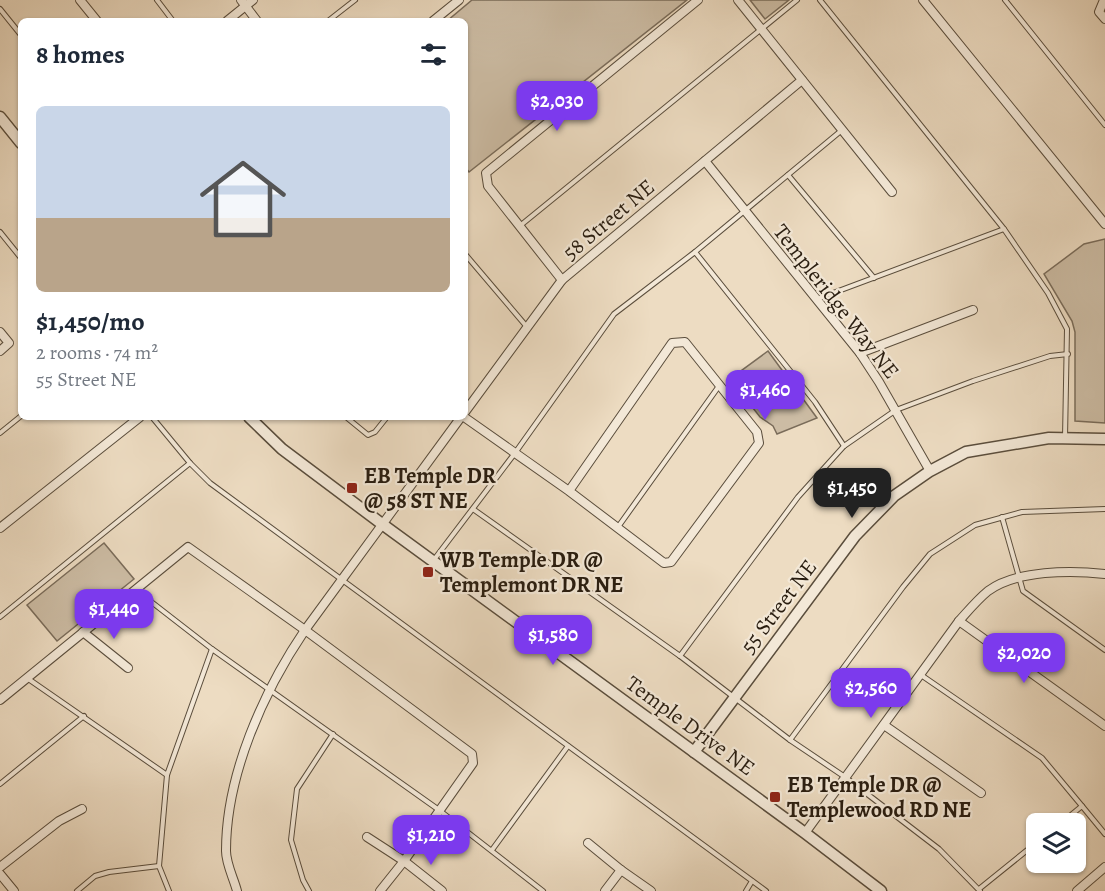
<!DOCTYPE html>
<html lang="en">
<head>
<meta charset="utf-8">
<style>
	body { margin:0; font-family:Alegreya,serif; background:#f2f2f3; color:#1f2937; height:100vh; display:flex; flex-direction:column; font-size:22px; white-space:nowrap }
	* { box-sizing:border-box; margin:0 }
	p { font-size:20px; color:#747a83 }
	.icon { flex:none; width:33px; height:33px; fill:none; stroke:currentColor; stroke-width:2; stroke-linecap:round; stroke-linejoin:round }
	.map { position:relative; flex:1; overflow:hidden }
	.sheet { position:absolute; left:18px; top:18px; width:450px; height:402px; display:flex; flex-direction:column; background:#fff; border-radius:9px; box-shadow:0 2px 4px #0004 }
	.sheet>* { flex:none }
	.fabs { position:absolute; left:1026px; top:813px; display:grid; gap:12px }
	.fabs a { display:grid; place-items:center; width:60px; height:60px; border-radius:9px; background:#fff; box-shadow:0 2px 4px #0004; font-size:30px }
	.price { position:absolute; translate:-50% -51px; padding:0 14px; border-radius:12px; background:#7c3aed; color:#fff; font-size:20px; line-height:39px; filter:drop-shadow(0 2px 3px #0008) }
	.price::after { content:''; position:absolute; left:50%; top:36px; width:18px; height:14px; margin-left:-9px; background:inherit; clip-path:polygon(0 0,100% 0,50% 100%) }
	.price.selected { background:#222; color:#fff }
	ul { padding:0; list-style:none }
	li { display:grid; align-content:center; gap:12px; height:318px; padding:0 18px }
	li span { display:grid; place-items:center; height:186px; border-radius:9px; color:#555 }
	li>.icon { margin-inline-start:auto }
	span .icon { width:108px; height:108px; fill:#fffc; stroke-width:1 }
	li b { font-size:26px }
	h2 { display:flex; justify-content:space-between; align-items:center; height:72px; padding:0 18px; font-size:26px }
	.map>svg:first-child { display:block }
	.green { fill:#ccbca4; stroke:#7a6c5a; stroke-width:1.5 }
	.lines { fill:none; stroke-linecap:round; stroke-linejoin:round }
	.service-casing { stroke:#5a4d3c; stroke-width:6 }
	.minor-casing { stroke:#5a4d3c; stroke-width:10 }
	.tertiary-casing { stroke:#5a4d3c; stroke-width:13 }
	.service { stroke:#f3e8d7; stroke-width:4 }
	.minor { stroke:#f3e8d7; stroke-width:8 }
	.tertiary { stroke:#f3e8d7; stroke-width:10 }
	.poi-dot { fill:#8f2418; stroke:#f3e8d7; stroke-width:2 }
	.labels { text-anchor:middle; stroke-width:4.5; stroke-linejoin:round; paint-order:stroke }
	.street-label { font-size:22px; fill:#291d10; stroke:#f3e8d7 }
	.poi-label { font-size:22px; font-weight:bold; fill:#291d10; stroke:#f3e8d7; text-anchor:start }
</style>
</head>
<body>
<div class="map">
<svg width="1105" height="891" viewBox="0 0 1105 891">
	<rect width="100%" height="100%" fill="#eddcc2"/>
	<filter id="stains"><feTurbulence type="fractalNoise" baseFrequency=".00333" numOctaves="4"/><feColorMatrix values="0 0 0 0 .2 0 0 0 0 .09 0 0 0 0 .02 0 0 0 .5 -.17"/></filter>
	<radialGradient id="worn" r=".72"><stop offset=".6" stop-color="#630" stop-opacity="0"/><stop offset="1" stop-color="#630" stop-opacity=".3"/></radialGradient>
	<!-- green -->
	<g class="green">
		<path d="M472,0H687L469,172L465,167V21H447Z"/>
		<path d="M750,0H789L765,19Z"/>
		<path d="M1105,239V423L1075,421V332L1072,321L1044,274L1084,244Z"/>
		<path d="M768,351L817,418L777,434L773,426L760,417L730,379Z"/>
		<path d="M104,543L134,579L57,641L27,605Z"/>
	</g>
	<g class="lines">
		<!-- service casing -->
		<g class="service-casing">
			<g id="service">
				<path d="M157,0L173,21"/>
				<path d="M820,0L1004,229L1048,293L1067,329L1065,438"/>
				<path d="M1005,0L1105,125"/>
				<path d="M0,9L21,35"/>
				<path d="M328,21L355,0"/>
				<path d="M788,175L874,278"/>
				<path d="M521,225L797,0"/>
				<path d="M0,232L21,258"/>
				<path d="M695,252L842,130"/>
				<path d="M465,254L527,327"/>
				<path d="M817,299L1004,229"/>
				<path d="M152,417L190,463L210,483L766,891"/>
				<path d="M346,417L368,435L375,432L387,417"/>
				<path d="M0,433L21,416"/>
				<path d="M473,509L680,656L798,497L844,446L896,410L973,381L1050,356L1068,354"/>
				<path d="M1002,517L1023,591L1105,650"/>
				<path d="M618,527L719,386"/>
				<path d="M433,561L515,453L614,314L695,252L815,402L844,446"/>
				<path d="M136,590L212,649"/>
				<path d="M0,617L190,463"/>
				<path d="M680,656L790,740"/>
				<path d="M921,675L1042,758L1082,806"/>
				<path d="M27,678L167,775"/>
				<path d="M0,784L84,716"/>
				<path d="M1060,824L1082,806L1105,834"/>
				<path d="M492,850L568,746"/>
				<path d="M979,889L1036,843"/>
				<path d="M77,891L95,876L109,872L159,866"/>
				<path d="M169,891L159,866L167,775L212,649L439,810L543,891"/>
				<path d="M309,891L303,880L291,840L297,789L333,734"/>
				<path d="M746,891L752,881"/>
				<path d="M980,891L939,849L845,777L790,740L903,587L930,554L975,525L1022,512L1105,509"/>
			</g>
		</g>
		<!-- minor casing -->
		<g class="minor-casing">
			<g id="minor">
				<path d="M80,0L97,21"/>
				<path d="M241,0L257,21"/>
				<path d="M738,0L892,192"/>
				<path d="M923,0L1105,224"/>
				<path d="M1104,0L1099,12L1105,19"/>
				<path d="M227,21L253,0"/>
				<path d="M433,21L459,0"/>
				<path d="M705,161L860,353L879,382L930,471"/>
				<path d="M562,280L488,186L486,173L698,0"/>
				<path d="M0,332L9,343L0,351"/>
				<path d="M860,353L973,310"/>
				<path d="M465,412L562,280L802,80"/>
				<path d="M464,417L569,491L664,563L671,562L759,443L757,432L685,342L672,343L569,491"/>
				<path d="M0,528L140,417"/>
				<path d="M959,621L1105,726"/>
				<path d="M83,632L128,668"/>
				<path d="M0,700L188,547L305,630L472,754L473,763L404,861L380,891"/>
				<path d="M884,725L981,793"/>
				<path d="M805,833L959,621C968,611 977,600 988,591C1017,570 1071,570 1105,574"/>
				<path d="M367,837L404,861L442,891"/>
				<path d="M588,843L621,870L651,891"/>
				<path d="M0,867L59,821L82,809"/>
				<path d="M0,874L14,891"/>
				<path d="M237,891C234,879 226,864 226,851C226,775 263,692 305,630L461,417"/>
				<path d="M605,891L621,870"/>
				<path d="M1077,891L1105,867"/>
			</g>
		</g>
		<!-- tertiary casing -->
		<g class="tertiary-casing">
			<g id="tertiary">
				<path d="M0,117L21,143"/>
				<path d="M249,417L282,449L382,524L805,833L881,891"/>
				<path d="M694,752L855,536L894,496L930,471L966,452L1049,438L1105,439"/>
			</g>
		</g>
		<!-- service -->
		<use href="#service" class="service"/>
		<!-- minor -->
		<use href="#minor" class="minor"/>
		<!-- tertiary -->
		<use href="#tertiary" class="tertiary"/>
	</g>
	<!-- markers -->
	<g class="poi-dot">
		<rect x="346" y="482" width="12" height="12" rx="3"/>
		<rect x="422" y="566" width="12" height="12" rx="3"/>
		<rect x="769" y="791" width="12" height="12" rx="3"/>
	</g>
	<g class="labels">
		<!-- street labels -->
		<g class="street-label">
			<text transform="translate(608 219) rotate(-40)" y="8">58 Street NE</text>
			<text transform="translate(837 301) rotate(52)" y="8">Templeridge Way NE</text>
			<text transform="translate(778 606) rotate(-53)" y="8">55 Street NE</text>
			<text transform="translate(691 725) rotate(36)" y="8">Temple Drive NE</text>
		</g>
		<!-- poi labels -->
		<g class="poi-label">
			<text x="364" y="483">EB Temple DR<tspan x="364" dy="25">@ 58 ST NE</tspan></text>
			<text x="440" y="567">WB Temple DR @<tspan x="440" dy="25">Templemont DR NE</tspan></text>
			<text x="787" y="792">EB Temple DR @<tspan x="787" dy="25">Templewood RD NE</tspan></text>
		</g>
	</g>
	<rect width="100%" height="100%" filter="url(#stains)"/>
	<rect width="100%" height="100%" fill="url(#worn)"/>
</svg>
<div class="fabs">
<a><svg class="icon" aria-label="layers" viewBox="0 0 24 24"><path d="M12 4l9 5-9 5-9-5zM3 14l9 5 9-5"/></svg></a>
</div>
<b class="price" style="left:557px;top:132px">$2,030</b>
<b class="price" style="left:765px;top:421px">$1,460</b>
<b class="price selected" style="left:852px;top:519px">$1,450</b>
<b class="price" style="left:114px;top:640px">$1,440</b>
<b class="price" style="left:553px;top:666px">$1,580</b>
<b class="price" style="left:1024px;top:684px">$2,020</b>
<b class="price" style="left:871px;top:719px">$2,560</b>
<b class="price" style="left:431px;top:866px">$1,210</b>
<section class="sheet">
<h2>8 homes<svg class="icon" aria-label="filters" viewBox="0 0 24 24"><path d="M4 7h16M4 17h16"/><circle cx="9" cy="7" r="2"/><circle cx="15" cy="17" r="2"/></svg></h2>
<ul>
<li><span style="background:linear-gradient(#c9d6e8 60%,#b9a48a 0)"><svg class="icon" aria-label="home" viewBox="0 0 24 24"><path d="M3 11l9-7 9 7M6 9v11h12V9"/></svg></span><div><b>$1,450/mo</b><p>2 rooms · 74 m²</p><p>55 Street NE</p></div></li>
</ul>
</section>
</div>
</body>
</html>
